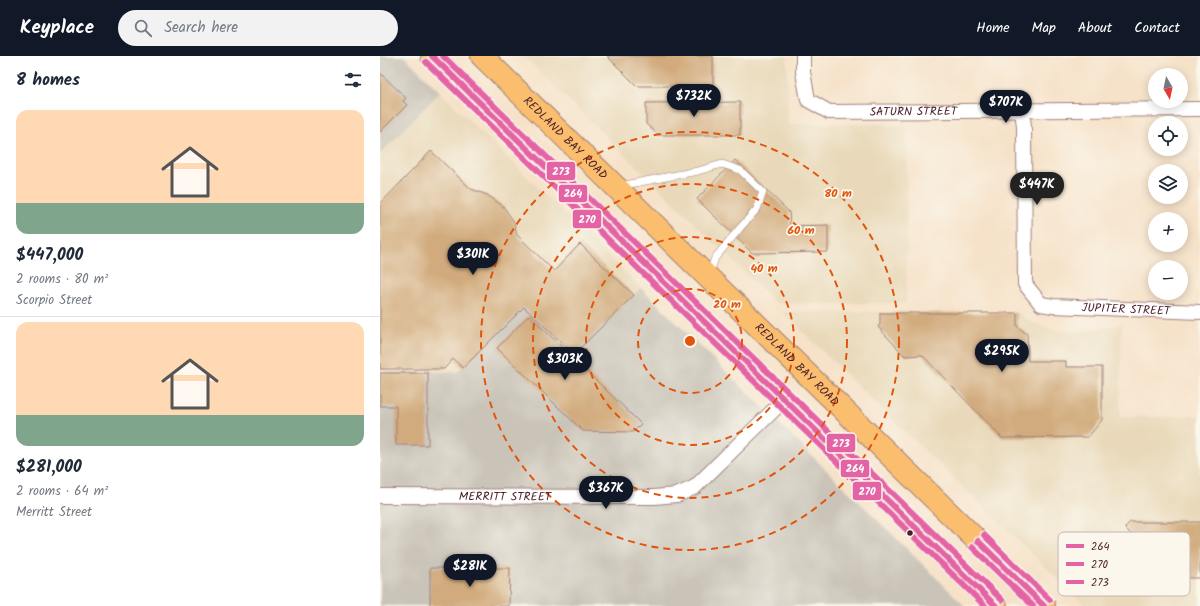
<!DOCTYPE html>
<html lang="en">
<head>
<meta charset="utf-8">
<style>
	body { margin:0; font-family:Kalam,sans-serif; background:#f2f2f3; color:#1f2937; height:100vh; display:flex; flex-direction:column; font-size:15px; white-space:nowrap }
	* { box-sizing:border-box; margin:0 }
	p { font-size:13px; color:#747a83 }
	.icon { flex:none; width:22px; height:22px; fill:none; stroke:currentColor; stroke-width:2; stroke-linecap:round; stroke-linejoin:round }
	.map { position:relative; flex:1; overflow:hidden }
	.drawer { display:flex; flex-direction:column; background:#fff; width:380px }
	.drawer>* { flex:none }
	.needle { width:26px; rotate:171deg }
	.tools { position:absolute; left:768px; top:12px; display:grid; gap:8px }
	.tools a { display:grid; place-items:center; width:40px; height:40px; border-radius:50%; background:#fff; box-shadow:0 2px 10px #0003; font-size:20px }
	.price { position:absolute; translate:-50% -34px; padding:0 9px; border-radius:14px; background:#111827; color:#fff; font-size:13px; line-height:26px; filter:drop-shadow(0 1px 2px #0008) }
	.price::after { content:''; position:absolute; left:50%; top:24px; width:12px; height:9px; margin-left:-6px; background:inherit; clip-path:polygon(0 0,100% 0,50% 100%) }
	.price.active { background:#222; color:#fff }
	ul { padding:0; list-style:none }
	li { display:grid; align-content:center; gap:8px; height:212px; padding:0 16px }
	li+li { border-top:1px solid #e0e1e3 }
	li span { display:grid; place-items:center; height:124px; border-radius:12px; color:#555 }
	li>.icon { margin-inline-start:auto }
	span .icon { width:72px; height:72px; fill:#fffc; stroke-width:1 }
	li b { font-size:17px }
	h2 { display:flex; justify-content:space-between; align-items:center; height:48px; padding:0 16px; font-size:17px }
	header { display:flex; align-items:center; gap:24px; box-sizing:border-box; height:56px; padding:0 20px; background:#111827; color:#fff }
	header strong { font-size:19px }
	nav { display:flex; gap:22px; margin-inline-start:auto; font-size:14px }
	.search { width:280px; height:36px; background:#f2f2f3; display:flex; align-items:center; gap:10px; box-sizing:border-box; padding:0 14px; border-radius:22px; color:#747a83; font-size:15px }
	main { display:flex; flex:1; min-height:0 }
	.map>svg:first-child { display:block }
	.built { fill:#e9d9ba }
	.industrial { fill:#c9c3b8 }
	.building { fill:#d1ab7d }
	.lines { fill:none; stroke-linecap:round; stroke-linejoin:round }
	.lane-casing { stroke:#a0807a; stroke-width:8 }
	.street-casing { stroke:#a0807a; stroke-width:16 }
	.primary-casing { stroke:#a0807a; stroke-width:24 }
	.lane { stroke:#fff; stroke-width:7 }
	.street { stroke:#fff; stroke-width:14 }
	.primary { stroke:#fabe6e; stroke-width:22 }
	.bus-1-casing { stroke:#fbf7ec; stroke-width:9 }
	.bus-2-casing { stroke:#fbf7ec; stroke-width:9 }
	.bus-3-casing { stroke:#fbf7ec; stroke-width:9 }
	.bus-1 { stroke:#e463a4; stroke-width:6 }
	.bus-2 { stroke:#e463a4; stroke-width:6 }
	.bus-3 { stroke:#e463a4; stroke-width:6 }
	.ring { fill:none; stroke:#e0560e; stroke-width:2; stroke-dasharray:7 5 }
	.bus-dot { fill:#4a1f2b; stroke:#fbf7ec; stroke-width:1.5 }
	.labels { text-anchor:middle; stroke-width:3.5; stroke-linejoin:round; paint-order:stroke }
	.street-label { font-size:12px; fill:#4a1f2b; stroke:#fbf7ec }
	.key { fill:#fbf7ec; stroke:#c6b6b2; stroke-width:1 }
	.key-label { font-size:11px; fill:#4a1f2b }
	.centre { fill:#e0560e; stroke:#fbf7ec; stroke-width:2 }
	.ring-label { font-size:12px; text-anchor:middle; font-weight:bold; fill:#e0560e; stroke:#fbf7ec; stroke-width:3.5; stroke-linejoin:round; paint-order:stroke }
	.line-badge { stroke:#fbf7ec; stroke-width:1.5 }
	.badge-label { font-size:11px; text-anchor:middle; font-weight:bold; fill:#fff }
</style>
</head>
<body>
<header>
<strong>Keyplace</strong>
<div class="search"><svg class="icon" aria-label="search" viewBox="0 0 24 24"><circle cx="10" cy="10" r="6"/><path d="M15 15l6 6"/></svg>Search here</div>
<nav><a>Home</a><a>Map</a><a>About</a><a>Contact</a></nav>
</header>
<main>
<section class="drawer">
<h2>8 homes<svg class="icon" aria-label="filters" viewBox="0 0 24 24"><path d="M4 7h16M4 17h16"/><circle cx="9" cy="7" r="2"/><circle cx="15" cy="17" r="2"/></svg></h2>
<ul>
<li><span style="background:linear-gradient(#ffd9b3 75%,#7fa58c 0)"><svg class="icon" aria-label="home" viewBox="0 0 24 24"><path d="M3 11l9-7 9 7M6 9v11h12V9"/></svg></span><div><b>$447,000</b><p>2 rooms · 80 m²</p><p>Scorpio Street</p></div></li>
<li><span style="background:linear-gradient(#ffd9b3 75%,#7fa58c 0)"><svg class="icon" aria-label="home" viewBox="0 0 24 24"><path d="M3 11l9-7 9 7M6 9v11h12V9"/></svg></span><div><b>$281,000</b><p>2 rooms · 64 m²</p><p>Merritt Street</p></div></li>
</ul>
</section>
<div class="map">
<svg width="820" height="550" viewBox="0 0 820 550">
	<rect width="100%" height="100%" fill="#fbf7ec"/>
	<filter id="ink" filterUnits="userSpaceOnUse"><feTurbulence type="fractalNoise" baseFrequency=".025" numOctaves="2"/><feDisplacementMap in="SourceGraphic" scale="8" xChannelSelector="R" yChannelSelector="G"/><feConvolveMatrix kernelMatrix="1 2 1 2 8 2 1 2 1" color-interpolation-filters="sRGB"/></filter>
	<filter id="wash" filterUnits="userSpaceOnUse"><feTurbulence type="fractalNoise" baseFrequency=".012" numOctaves="4" result="noise"/><feDisplacementMap in="SourceGraphic" scale="16" xChannelSelector="R" yChannelSelector="G"/><feGaussianBlur stdDeviation="0.9" result="paint"/><feColorMatrix in="noise" values="0 0 0 0 0 0 0 0 0 0 0 0 0 0 0 0 0 1.4 0 .05"/><feComposite in="paint" operator="in"/></filter>
	<g filter="url(#wash)">
		<rect width="100%" height="100%" fill="#f6e2c9"/>
		<!-- built -->
		<g class="built">
			<path d="M144,0H407L408,68H499L527,71L526,247L397,248Z"/>
			<path d="M60,36L261,232L194,298L83,312L77,316H0V98Z"/>
			<path d="M402,256H637L653,267L678,276L702,275L742,268L740,361L820,360V550H706Z"/>
		</g>
		<!-- industrial -->
		<g class="industrial">
			<path d="M0,0H24L60,36L0,98Z"/>
			<path d="M261,232L585,550H0V316H77L144,251L194,298Z"/>
		</g>
		<g id="blocks">
			<!-- building -->
			<g class="building">
				<path d="M227,0H333V30H257Z"/>
				<path d="M0,17L26,42L23,45L27,49L0,76Z"/>
				<path d="M360,46V79H278L266,68V47Z"/>
				<path d="M51,95L91,133L107,139L123,150L134,166L137,179L174,215L200,188L254,239L194,298L144,251L83,312L73,303L64,313H0V148Z"/>
				<path d="M355,104L409,156L410,170L448,169V196L372,197L317,143Z"/>
				<path d="M500,257H637V270L647,278L648,305H686V311H722V364L708,381L622,382L542,299L525,300L498,271L500,268Z"/>
				<path d="M149,259L261,368L253,376L203,375L117,292Z"/>
				<path d="M0,317H48V389H16V350H0Z"/>
				<path d="M750,466H820V522H808L802,516L795,523L790,518L778,529L742,494L755,482L745,472Z"/>
				<path d="M50,512H72L77,518H102L109,512H130L129,550H50Z"/>
			</g>
		</g>
	</g>
	<g filter="url(#ink)">
		<use href="#blocks" fill-opacity="0" stroke="#a0807a" stroke-width="1"/>
		<g class="lines">
			<!-- lane casing -->
			<g class="lane-casing">
				<path id="lane" d="M239,130L318,115L342,108L360,114L383,136L377,153L360,172L335,202L329,219"/>
			</g>
			<!-- street casing -->
			<g class="street-casing">
				<g id="street">
					<path id="s1" d="M423,0V16L428,44L449,56L820,53"/>
					<path id="s2" d="M642,55L644,70L645,228L661,248L673,250L820,256"/>
					<path id="s3" d="M0,440L274,441L297,439L315,431L404,344"/>
				</g>
			</g>
			<!-- primary casing -->
			<g class="primary-casing">
				<g id="primary">
					<path d="M52,0L616,550"/>
					<path id="s4" d="M102,0L664,550"/>
				</g>
			</g>
			<!-- lane -->
			<use href="#lane" class="lane"/>
			<!-- street -->
			<use href="#street" class="street"/>
			<!-- primary -->
			<use href="#primary" class="primary"/>
			<!-- bus-1 casing -->
			<g class="bus-1-casing">
				<g id="bus-1">
					<path d="M52,0L616,550"/>
					<path d="M598,485L664,550"/>
				</g>
			</g>
			<!-- bus-2 casing -->
			<g class="bus-2-casing">
				<g id="bus-2">
					<path d="M46,6L605,550"/>
					<path d="M592,491L653,550"/>
				</g>
			</g>
			<!-- bus-3 casing -->
			<g class="bus-3-casing">
				<g id="bus-3">
					<path d="M63,0L622,544"/>
					<path d="M604,479L670,544"/>
				</g>
			</g>
			<!-- bus-1 -->
			<use href="#bus-1" class="bus-1"/>
			<!-- bus-2 -->
			<use href="#bus-2" class="bus-2"/>
			<!-- bus-3 -->
			<use href="#bus-3" class="bus-3"/>
		</g>
	</g>
	<!-- distance rings -->
	<g class="ring">
		<circle cx="310" cy="285" r="52"/>
		<circle cx="310" cy="285" r="104"/>
		<circle cx="310" cy="285" r="157"/>
		<circle cx="310" cy="285" r="209"/>
	</g>
	<!-- markers -->
	<circle class="bus-dot" cx="530" cy="477" r="3.5"/>
	<g class="labels">
		<!-- street labels -->
		<g class="street-label">
			<text dy="4" stroke="none"><textPath href="#s1" startOffset="153">SATURN STREET</textPath></text>
			<text dy="4" stroke="none"><textPath href="#s4" startOffset="117">REDLAND BAY ROAD</textPath></text>
			<text dy="4" stroke="none"><textPath href="#s2" startOffset="284">JUPITER STREET</textPath></text>
			<text dy="4" stroke="none"><textPath href="#s4" startOffset="441">REDLAND BAY ROAD</textPath></text>
			<text dy="4" stroke="none"><textPath href="#s3" startOffset="125">MERRITT STREET</textPath></text>
		</g>
	</g>
	<!-- legend -->
	<rect x="678" y="476" width="132" height="64" rx="6" class="key"/>
	<rect x="686" y="488" width="18" height="4" fill="#e463a4"/>
	<rect x="686" y="506" width="18" height="4" fill="#e463a4"/>
	<rect x="686" y="524" width="18" height="4" fill="#e463a4"/>
	<g class="key-label">
		<text x="711" y="494">264</text>
		<text x="711" y="512">270</text>
		<text x="711" y="530">273</text>
	</g>
	<circle cx="310" cy="285" r="6" class="centre"/>
	<g class="ring-label">
		<text x="458" y="141">80 m</text>
		<text x="421" y="178">60 m</text>
		<text x="384" y="216">40 m</text>
		<text x="347" y="252">20 m</text>
	</g>
	<g class="line-badge">
		<rect x="166" y="105" width="30" height="20" rx="4" fill="#e463a4"/>
		<rect x="178" y="128" width="30" height="19" rx="4" fill="#e463a4"/>
		<rect x="192" y="153" width="30" height="20" rx="4" fill="#e463a4"/>
		<rect x="446" y="377" width="30" height="20" rx="4" fill="#e463a4"/>
		<rect x="460" y="403" width="30" height="19" rx="4" fill="#e463a4"/>
		<rect x="472" y="425" width="30" height="20" rx="4" fill="#e463a4"/>
	</g>
	<g class="badge-label">
		<text x="181" y="119">273</text>
		<text x="193" y="141">264</text>
		<text x="207" y="167">270</text>
		<text x="461" y="391">273</text>
		<text x="475" y="416">264</text>
		<text x="487" y="439">270</text>
	</g>
</svg>
<div class="tools">
<a><svg class="needle" viewBox="-14 -14 28 28"><path d="M0-13l5 13h-10z" fill="#e53935"/><path d="M0 13l5-13h-10z" fill="#747a83"/></svg></a>
<a><svg class="icon" aria-label="locate" viewBox="0 0 24 24"><circle cx="12" cy="12" r="6"/><path d="M12 2v4M12 18v4M2 12h4M18 12h4"/></svg></a>
<a><svg class="icon" aria-label="layers" viewBox="0 0 24 24"><path d="M12 4l9 5-9 5-9-5zM3 14l9 5 9-5"/></svg></a>
<a>+</a>
<a>−</a>
</div>
<b class="price" style="left:314px;top:62px">$732K</b>
<b class="price" style="left:626px;top:68px">$707K</b>
<b class="price active" style="left:657px;top:150px">$447K</b>
<b class="price" style="left:93px;top:220px">$301K</b>
<b class="price" style="left:622px;top:317px">$295K</b>
<b class="price" style="left:185px;top:325px">$303K</b>
<b class="price" style="left:226px;top:454px">$367K</b>
<b class="price" style="left:90px;top:532px">$281K</b>
</div>
</main>
</body>
</html>
